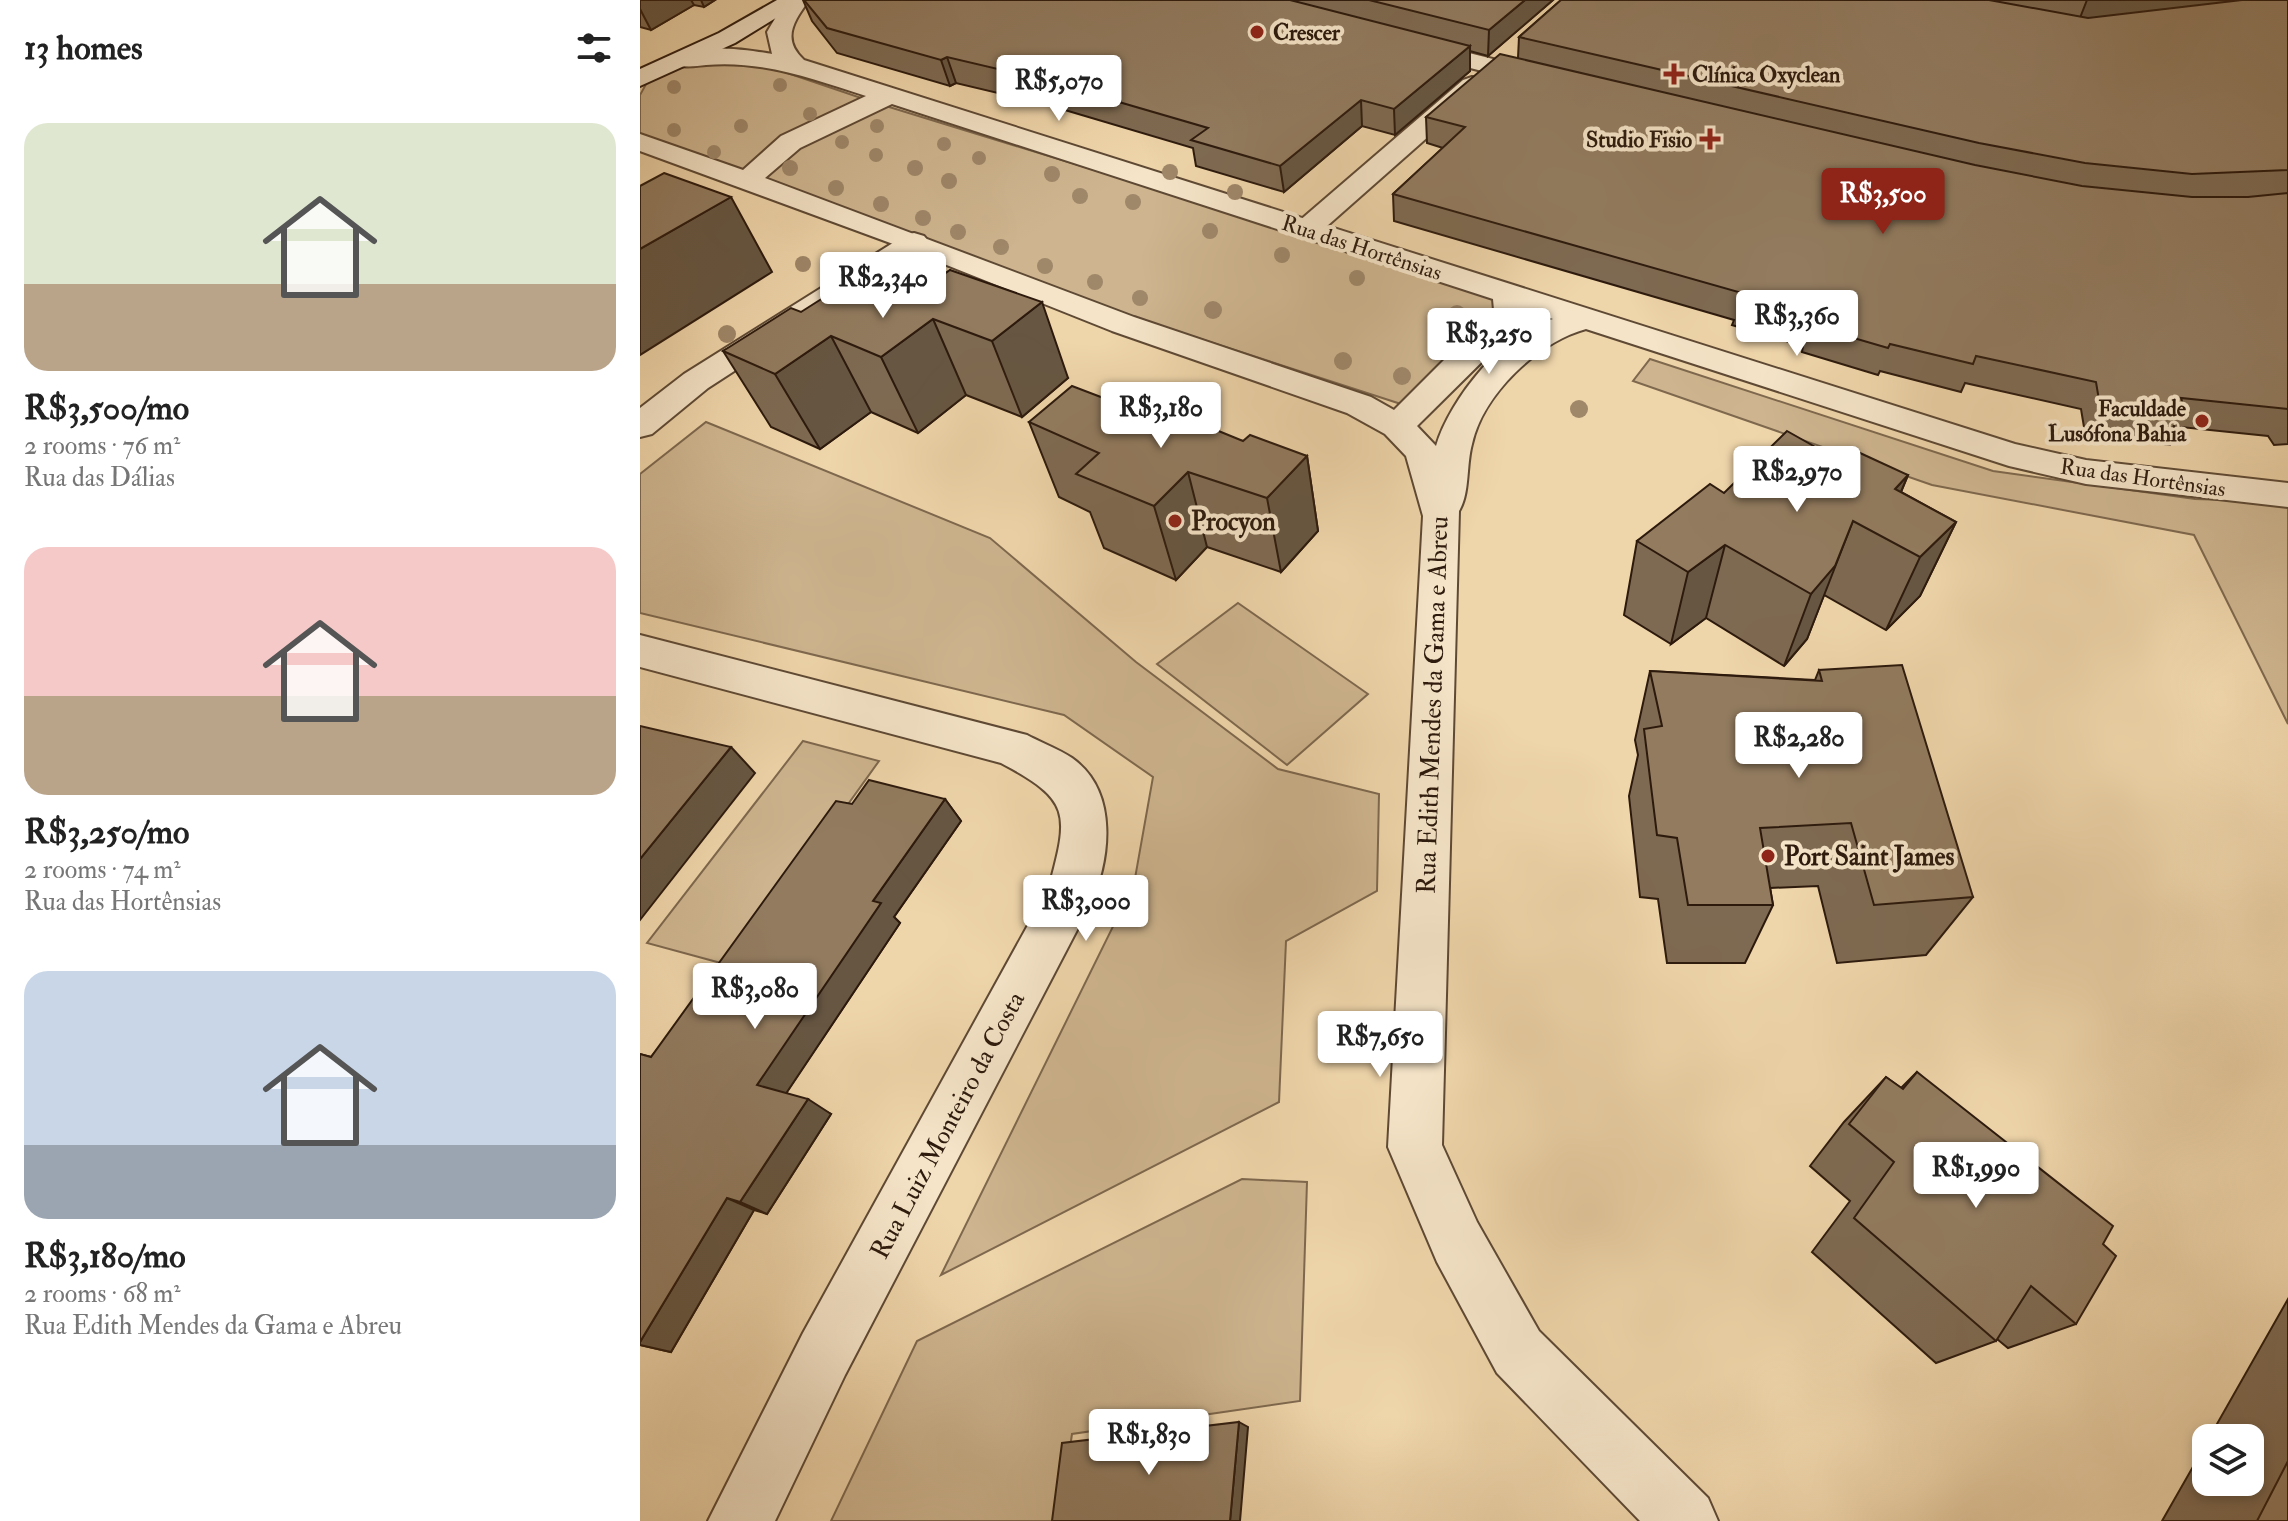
<!DOCTYPE html>
<html lang="en">
<head>
<meta charset="utf-8">
<style>
	body { margin:0; font-family:"IM FELL Double Pica",serif; background:#f6f6f6; color:#222; height:100vh; display:flex; flex-direction:column; font-size:30px; white-space:nowrap }
	* { box-sizing:border-box; margin:0 }
	p { font-size:26px; color:#767676 }
	.icon { flex:none; width:44px; height:44px; fill:none; stroke:currentColor; stroke-width:2; stroke-linecap:round; stroke-linejoin:round }
	.map { position:relative; flex:1; overflow:hidden }
	.details { display:flex; flex-direction:column; background:#fff; width:640px }
	.details>* { flex:none }
	.buttons { position:absolute; left:1552px; top:1424px; display:grid; gap:16px }
	.buttons a { display:grid; place-items:center; width:72px; height:72px; border-radius:16px; background:#fff; box-shadow:0 4px 12px #0003; font-size:40px }
	.price { position:absolute; translate:-50% -68px; padding:0 18px; border-radius:8px; background:#fff; color:#222; font-size:26px; line-height:52px; filter:drop-shadow(0 2px 4px #0008) }
	.price::after { content:''; position:absolute; left:50%; top:48px; width:24px; height:18px; margin-left:-12px; background:inherit; clip-path:polygon(0 0,100% 0,50% 100%) }
	.price.active { background:#8f2418; color:#fff }
	ul { padding:0; list-style:none }
	li { display:grid; align-content:center; gap:16px; height:424px; padding:0 24px }
	li span { display:grid; place-items:center; height:248px; border-radius:24px; color:#555 }
	li>.icon { margin-inline-start:auto }
	span .icon { width:144px; height:144px; fill:#fffc; stroke-width:1 }
	li b { font-size:34px }
	h2 { display:flex; justify-content:space-between; align-items:center; height:96px; padding:0 24px; font-size:34px }
	main { display:flex; flex:1; min-height:0 }
	.map>svg:first-child { display:block }
	.green { fill:#ceb58f; stroke:#7e684e; stroke-width:2 }
	.lines { fill:none; stroke-linecap:round; stroke-linejoin:round }
	.minor-casing { stroke:#5e4934; stroke-width:4 }
	.tertiary-casing { stroke:#5e4934; stroke-width:4 }
	.secondary-casing { stroke:#2d1a0d; stroke-width:4 }
	.minor { fill:#f5e4c8; fill-rule:evenodd }
	.tertiary { fill:#f5e4c8; fill-rule:evenodd }
	.secondary { fill:#f5e4c8; fill-rule:evenodd }
	.tree { fill:#9f8769 }
	.wall { fill:#7e6a52; stroke:#2d1a0d; stroke-width:2 }
	.shaded-wall { fill:#665642; stroke:#2d1a0d; stroke-width:2 }
	.building { fill:#927b5f; stroke:#2d1a0d; stroke-width:2 }
	.poi-dot { fill:#8f2418; stroke:#f5e4c8; stroke-width:3 }
	.labels { text-anchor:middle; stroke-width:8; stroke-linejoin:round; paint-order:stroke }
	.far-poi-label { font-size:22px; font-weight:bold; fill:#2d1a0d; stroke:#f5e4c8; text-anchor:start }
	.far-street-label { font-size:22px; fill:#2d1a0d; stroke:#f5e4c8 }
	.poi-label { font-size:26px; font-weight:bold; fill:#2d1a0d; stroke:#f5e4c8; text-anchor:start }
	.street-label { font-size:26px; fill:#2d1a0d; stroke:#f5e4c8 }
</style>
</head>
<body>
<main>
<section class="details">
<h2>13 homes<svg class="icon" aria-label="filters" viewBox="0 0 24 24"><path d="M4 7h16M4 17h16"/><circle cx="9" cy="7" r="2"/><circle cx="15" cy="17" r="2"/></svg></h2>
<ul>
<li><span style="background:linear-gradient(#dfe7d0 65%,#b9a48a 0)"><svg class="icon" aria-label="home" viewBox="0 0 24 24"><path d="M3 11l9-7 9 7M6 9v11h12V9"/></svg></span><div><b>R$3,500/mo</b><p>2 rooms · 76 m²</p><p>Rua das Dálias</p></div></li>
<li><span style="background:linear-gradient(#f6c9c9 60%,#b9a48a 0)"><svg class="icon" aria-label="home" viewBox="0 0 24 24"><path d="M3 11l9-7 9 7M6 9v11h12V9"/></svg></span><div><b>R$3,250/mo</b><p>2 rooms · 74 m²</p><p>Rua das Hortênsias</p></div></li>
<li><span style="background:linear-gradient(#c9d6e8 70%,#9aa5b1 0)"><svg class="icon" aria-label="home" viewBox="0 0 24 24"><path d="M3 11l9-7 9 7M6 9v11h12V9"/></svg></span><div><b>R$3,180/mo</b><p>2 rooms · 68 m²</p><p>Rua Edith Mendes da Gama e Abreu</p></div></li>
</ul>
</section>
<div class="map">
<svg width="1648" height="1521" viewBox="0 0 1648 1521">
	<rect width="100%" height="100%" fill="#efd5aa"/>
	<filter id="stains"><feTurbulence type="fractalNoise" baseFrequency=".0025" numOctaves="4"/><feColorMatrix values="0 0 0 0 .2 0 0 0 0 .09 0 0 0 0 .02 0 0 0 .5 -.17"/></filter>
	<radialGradient id="worn" r=".72"><stop offset=".6" stop-color="#630" stop-opacity="0"/><stop offset="1" stop-color="#630" stop-opacity=".3"/></radialGradient>
	<!-- green -->
	<g class="green">
		<path d="M70,59L121,64L233,102L844,290L861,308L761,404L490,316L0,134V95L10,77Z"/>
		<path d="M1010,359L1353,471L1555,499L1648,502V724L1554,535L1292,485L993,381Z"/>
		<path d="M66,422L350,538L496,662L638,769L739,794L737,891L646,941L639,1102L301,1275L494,884L513,777L424,715L0,613V474Z"/>
		<path d="M598,603L728,694L647,765L517,664Z"/>
		<path d="M163,741L239,761L92,966L7,943Z"/>
		<path d="M602,1179L667,1182L660,1401L432,1434L419,1521H191L277,1341Z"/>
	</g>
	<g class="lines">
		<!-- minor casing -->
		<g class="minor-casing">
			<g id="minor">
				<path d="M773,39L913,74L917,79L904,87L764,51L761,46Z"/>
				<path d="M832,77L841,80L845,85L841,90L678,234H658L653,228L658,222L823,80Z"/>
				<path d="M274,233L284,236L289,242L284,248L68,388L12,434L0,437V408L44,374L264,236Z"/>
				<path d="M0,635L387,735C402,743 419,749 432,758C480,792 470,862 449,907L205,1375L135,1521H68L163,1333L409,887C429,813 431,800 361,763L0,667Z"/>
			</g>
		</g>
		<!-- tertiary casing -->
		<g class="tertiary-casing">
			<path id="tertiary" d="M146,0H169C154,21 141,39 164,60L1375,444L1446,460L1648,483V507L1446,484L1369,466L946,329C898,342 843,394 832,444C826,465 830,493 819,511L802,1145L837,1222L899,1331L1068,1498L1078,1521H1000L857,1373L797,1262L748,1147L783,516L766,456L745,434L707,413L472,331L264,248L0,151V134L103,170L141,136L226,96C173,79 122,60 66,65C54,66 38,70 31,59C44,41 111,50 132,54L127,32ZM252,104L853,299L854,310L754,410L731,397L494,317L125,178L160,148ZM886,310L913,319C864,331 810,399 796,446L777,426L869,335Z"/>
		</g>
		<!-- secondary casing -->
		<g class="secondary-casing">
			<path id="secondary" d="M137,0H165L95,43L0,86V69L79,33Z"/>
		</g>
		<!-- minor -->
		<use href="#minor" class="minor"/>
		<!-- tertiary -->
		<use href="#tertiary" class="tertiary"/>
		<!-- secondary -->
		<use href="#secondary" class="secondary"/>
	</g>
	<!-- trees -->
	<g class="tree">
		<circle cx="140" cy="85" r="7"/>
		<circle cx="34" cy="87" r="7"/>
		<circle cx="170" cy="114" r="7"/>
		<circle cx="101" cy="126" r="7"/>
		<circle cx="237" cy="126" r="7"/>
		<circle cx="34" cy="130" r="7"/>
		<circle cx="202" cy="142" r="7"/>
		<circle cx="304" cy="144" r="7"/>
		<circle cx="74" cy="152" r="7"/>
		<circle cx="236" cy="155" r="7"/>
		<circle cx="339" cy="158" r="7"/>
		<circle cx="150" cy="168" r="8"/>
		<circle cx="275" cy="168" r="8"/>
		<circle cx="530" cy="172" r="8"/>
		<circle cx="412" cy="174" r="8"/>
		<circle cx="309" cy="181" r="8"/>
		<circle cx="196" cy="188" r="8"/>
		<circle cx="595" cy="192" r="8"/>
		<circle cx="440" cy="196" r="8"/>
		<circle cx="493" cy="202" r="8"/>
		<circle cx="241" cy="204" r="8"/>
		<circle cx="283" cy="218" r="8"/>
		<circle cx="570" cy="231" r="8"/>
		<circle cx="318" cy="232" r="8"/>
		<circle cx="361" cy="247" r="8"/>
		<circle cx="642" cy="255" r="8"/>
		<circle cx="163" cy="264" r="8"/>
		<circle cx="405" cy="266" r="8"/>
		<circle cx="717" cy="278" r="8"/>
		<circle cx="455" cy="282" r="8"/>
		<circle cx="500" cy="298" r="8"/>
		<circle cx="573" cy="310" r="9"/>
		<circle cx="817" cy="314" r="9"/>
		<circle cx="87" cy="334" r="9"/>
		<circle cx="703" cy="361" r="9"/>
		<circle cx="762" cy="376" r="9"/>
		<circle cx="939" cy="409" r="9"/>
	</g>
	<!-- wall -->
	<g class="wall">
		<path d="M0,0H75L64,7L54,5L11,30L0,27Z"/>
		<path d="M163,0H913L848,56L830,51V71L755,135L722,126L644,192L556,166L553,148L408,105L316,83L310,86L197,53L172,21Z"/>
		<path d="M921,0H1648V444L1634,445L1628,436L1541,427L1530,445L1445,433L1441,409L1325,383L1321,392L1240,371L1238,375L1162,352L1163,346L1092,325L1094,320L754,221L753,194L803,148L787,143L786,117L878,58L879,37Z"/>
		<path d="M310,270L428,378L382,417L326,395L278,433L231,412L180,449L131,427L83,351L161,312L265,302Z"/>
		<path d="M389,422L550,431L603,441L667,456L678,531L641,572L567,547L536,580L464,548L450,512L419,497Z"/>
		<path d="M1204,463L1268,475L1261,492L1316,522L1280,596L1246,630L1184,595L1167,639L1144,666L1066,618L1031,644L984,615L997,541L1084,493Z"/>
		<path d="M1179,670L1333,897L1286,955L1197,963L1178,886L1130,888L1133,905L1105,963H1027L1018,899L1000,897L989,796L998,755L995,740L1010,671L1175,680Z"/>
		<path d="M305,799L321,821L254,917L260,923L146,1093L191,1114L127,1214L114,1210L31,1352L0,1345V1054L11,1057L212,804Z"/>
		<path d="M1277,1072L1463,1244L1436,1324L1368,1348L1357,1339L1356,1341L1296,1363L1172,1252L1210,1201L1170,1166L1204,1122L1246,1077L1261,1088Z"/>
		<path d="M1648,1299V1521H1522L1566,1444V1482H1610V1438H1569Z"/>
	</g>
	<!-- shaded-wall -->
	<g class="shaded-wall">
		<path d="M0,0H51L54,5L11,30L0,9Z"/>
		<path d="M61,0H75L64,7Z"/>
		<path d="M885,0H913L848,56L849,30Z"/>
		<path d="M1447,0H1631L1438,23Z"/>
		<path d="M830,46V71L755,135L754,109Z"/>
		<path d="M307,57L316,83L310,86L301,60Z"/>
		<path d="M721,100L722,126L644,192L640,166Z"/>
		<path d="M91,197L132,272L0,355V249Z"/>
		<path d="M402,302L428,378L382,417L352,341Z"/>
		<path d="M293,319L326,395L278,433L241,357Z"/>
		<path d="M191,336L231,412L180,449L135,374Z"/>
		<path d="M667,456L678,531L641,572L627,498Z"/>
		<path d="M548,472L567,547L536,580L514,506Z"/>
		<path d="M1268,475L1242,537L1255,489Z"/>
		<path d="M1213,521L1167,639L1144,666L1171,594Z"/>
		<path d="M1316,522L1280,596L1246,630L1280,557Z"/>
		<path d="M1085,545L1066,618L1031,644L1048,572Z"/>
		<path d="M91,747L115,773L0,920V859Z"/>
		<path d="M305,799L321,821L254,917L260,923L141,1101L117,1085L233,901Z"/>
		<path d="M168,1099L191,1114L127,1214L100,1202Z"/>
		<path d="M87,1198L114,1210L31,1352L0,1345V1342Z"/>
		<path d="M599,1422L608,1427L600,1521H590Z"/>
	</g>
	<!-- building -->
	<g class="building">
		<path d="M164,0H650L830,46L754,109L721,100L640,166L551,140L568,128L400,79L307,57L301,60L187,28Z"/>
		<path d="M729,0H885L849,30Z"/>
		<path d="M921,0H1349L1448,18L1602,0H1648V170L1552,174L1445,163L1339,143L879,37Z"/>
		<path d="M860,54L1335,165L1442,186L1552,197H1608L1648,193V409L1541,398L1547,417L1460,406L1456,382L1336,356L1333,364L1250,344L1248,348L1169,325L1173,319L1098,298L1102,293L753,194L825,127L786,117Z"/>
		<path d="M24,173L91,197L0,249V186Z"/>
		<path d="M310,270L402,302L352,341L293,319L241,357L191,336L135,374L83,351L151,308L161,312L194,291L207,293L221,286L265,302Z"/>
		<path d="M432,386L550,431L559,423L603,441L610,435L667,456L627,498L548,472L514,506L436,474L459,453L389,422Z"/>
		<path d="M1147,431L1204,463L1220,453L1268,475L1255,489L1316,522L1280,557L1213,521L1195,566L1171,594L1085,545L1048,572L997,541L1070,484L1084,493Z"/>
		<path d="M1262,665L1333,897L1234,905L1211,823L1120,828L1133,905H1048L1037,838L1017,835L1004,729L1022,726L1010,671L1182,681L1179,670Z"/>
		<path d="M0,726L91,747L0,859Z"/>
		<path d="M229,780L305,799L233,901L241,903L117,1085L168,1099L100,1202L87,1198L0,1342V1054L11,1057L196,801L212,804Z"/>
		<path d="M1277,1072L1473,1226L1463,1244L1476,1256L1436,1324L1391,1286L1356,1341L1214,1218L1254,1162L1209,1124L1246,1077L1263,1089Z"/>
		<path d="M599,1422L590,1521H412L422,1443Z"/>
		<path d="M1648,1461V1521H1617Z"/>
	</g>
	<!-- markers -->
	<g class="poi-dot">
		<circle cx="617" cy="32" r="8"/>
		<path d="M1030 62h8v8h8v8h-8v8h-8v-8h-8v-8h8z"/>
		<path d="M1066 127h8v8h8v8h-8v8h-8v-8h-8v-8h8z"/>
		<circle cx="1562" cy="421" r="8"/>
		<circle cx="535" cy="521" r="8"/>
		<circle cx="1128" cy="856" r="8"/>
	</g>
	<g class="labels">
		<!-- far-poi labels -->
		<g class="far-poi-label">
			<text x="633" y="40">Crescer</text>
			<text x="1052" y="82">Clínica Oxyclean</text>
			<text x="1052" y="147" text-anchor="end">Studio Fisio</text>
			<text x="1546" y="416" text-anchor="end">Faculdade<tspan x="1546" dy="25">Lusófona Bahia</tspan></text>
		</g>
		<!-- far-street labels -->
		<g class="far-street-label">
			<text transform="translate(722 247) rotate(18)" y="8">Rua das Hortênsias</text>
			<text transform="translate(1503 477) rotate(8)" y="8">Rua das Hortênsias</text>
		</g>
		<!-- poi labels -->
		<g class="poi-label">
			<text x="551" y="530">Procyon</text>
			<text x="1144" y="865">Port Saint James</text>
		</g>
		<!-- street labels -->
		<g class="street-label">
			<text transform="translate(792 705) rotate(-88)" y="9">Rua Edith Mendes da Gama e Abreu</text>
			<text transform="translate(307 1125) rotate(-62)" y="9">Rua Luiz Monteiro da Costa</text>
		</g>
	</g>
	<rect width="100%" height="100%" filter="url(#stains)"/>
	<rect width="100%" height="100%" fill="url(#worn)"/>
</svg>
<div class="buttons">
<a><svg class="icon" aria-label="layers" viewBox="0 0 24 24"><path d="M12 4l9 5-9 5-9-5zM3 14l9 5 9-5"/></svg></a>
</div>
<b class="price" style="left:419px;top:123px">R$5,070</b>
<b class="price active" style="left:1243px;top:236px">R$3,500</b>
<b class="price" style="left:243px;top:320px">R$2,340</b>
<b class="price" style="left:1157px;top:358px">R$3,360</b>
<b class="price" style="left:849px;top:376px">R$3,250</b>
<b class="price" style="left:521px;top:450px">R$3,180</b>
<b class="price" style="left:1157px;top:514px">R$2,970</b>
<b class="price" style="left:1159px;top:780px">R$2,280</b>
<b class="price" style="left:446px;top:943px">R$3,000</b>
<b class="price" style="left:115px;top:1031px">R$3,080</b>
<b class="price" style="left:740px;top:1079px">R$7,650</b>
<b class="price" style="left:1336px;top:1210px">R$1,990</b>
<b class="price" style="left:509px;top:1477px">R$1,830</b>
</div>
</main>
</body>
</html>
